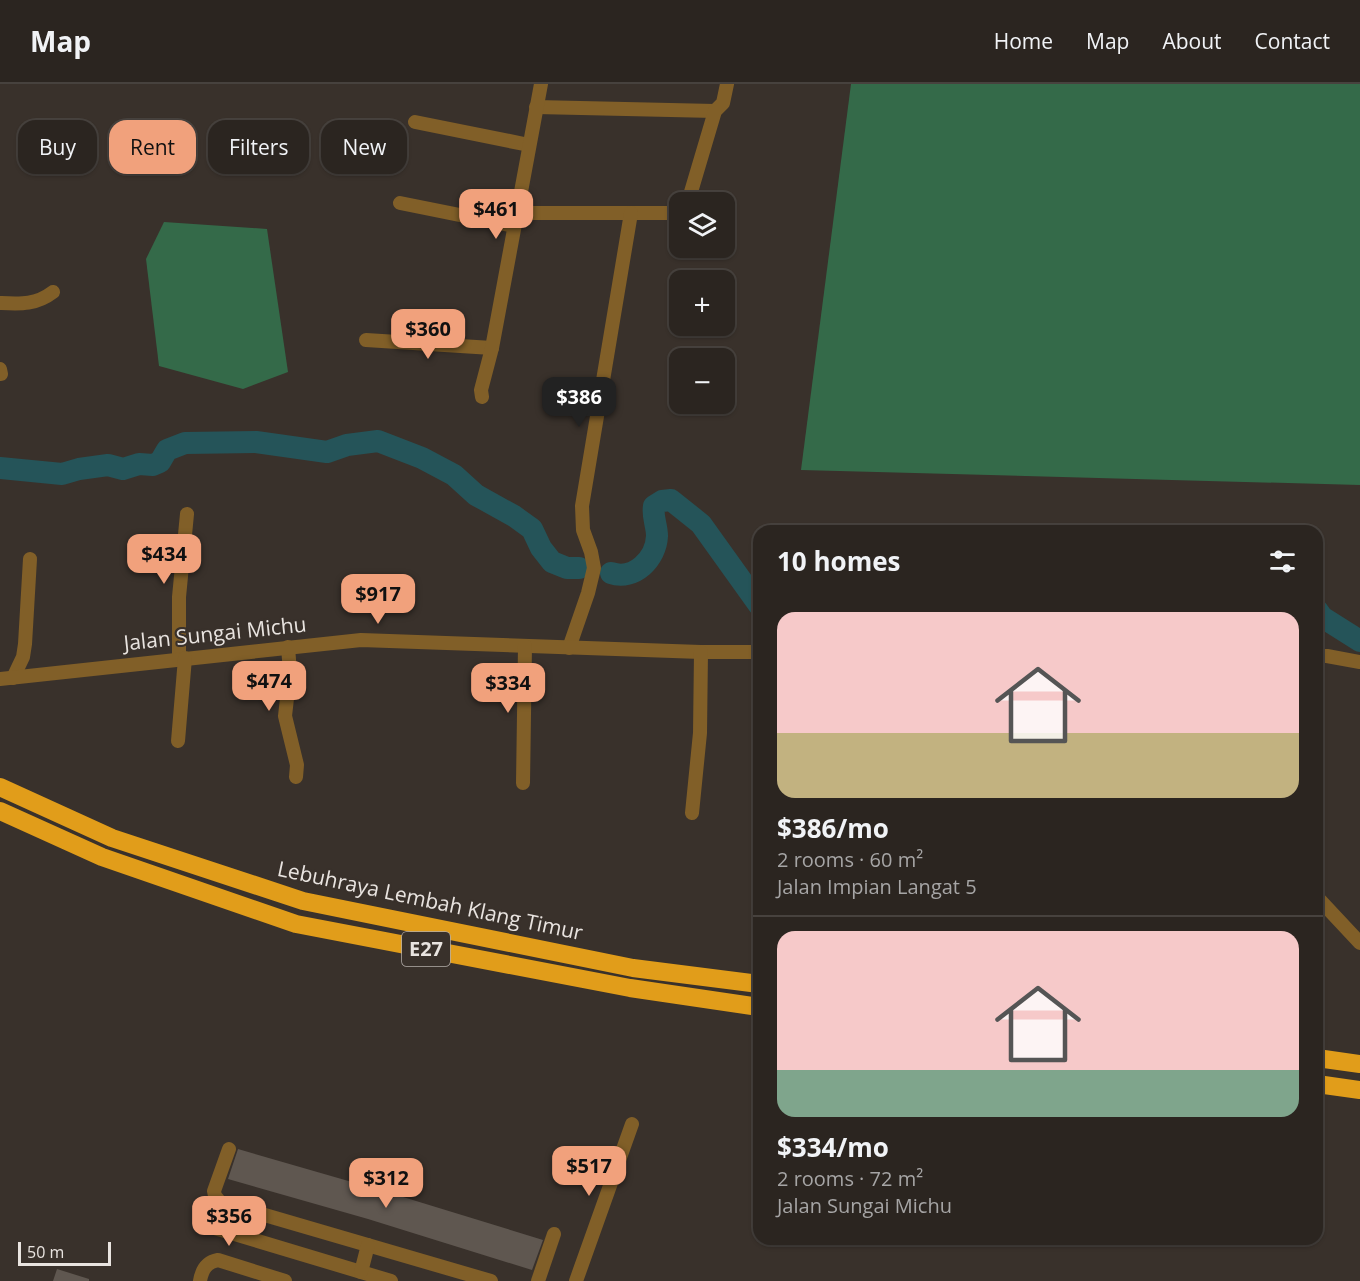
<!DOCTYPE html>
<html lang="en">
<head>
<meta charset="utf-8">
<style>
	body { margin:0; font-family:"Open Sans",sans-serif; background:#37312d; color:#f1f3f6; height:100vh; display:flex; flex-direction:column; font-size:22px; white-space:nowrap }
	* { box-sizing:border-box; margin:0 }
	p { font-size:20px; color:#a6a5a5 }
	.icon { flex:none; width:33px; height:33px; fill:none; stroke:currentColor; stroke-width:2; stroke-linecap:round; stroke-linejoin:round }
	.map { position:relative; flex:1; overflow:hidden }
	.side { position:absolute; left:753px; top:441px; width:570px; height:720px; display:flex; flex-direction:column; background:#2b2520; border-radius:18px; box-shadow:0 2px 4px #0004,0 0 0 2px #47423e }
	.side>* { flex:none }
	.hud { position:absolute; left:18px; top:36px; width:570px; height:54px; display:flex; gap:12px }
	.buttons { position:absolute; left:669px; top:108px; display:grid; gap:12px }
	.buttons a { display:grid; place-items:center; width:66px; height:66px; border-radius:12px; background:#2b2520; box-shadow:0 2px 4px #0004,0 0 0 2px #47423e; font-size:30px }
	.scale { position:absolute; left:18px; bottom:15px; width:93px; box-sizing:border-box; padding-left:6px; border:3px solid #e9e4e0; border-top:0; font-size:16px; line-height:21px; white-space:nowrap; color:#e9e4e0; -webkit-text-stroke:4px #39312b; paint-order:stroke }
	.price { position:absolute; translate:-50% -51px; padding:0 14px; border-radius:12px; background:#f1a17c; color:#111; font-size:20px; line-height:39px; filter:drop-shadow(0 2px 3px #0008) }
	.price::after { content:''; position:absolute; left:50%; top:36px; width:18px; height:14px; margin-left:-9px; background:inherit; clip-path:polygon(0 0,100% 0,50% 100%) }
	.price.active { background:#222; color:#fff }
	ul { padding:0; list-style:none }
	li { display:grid; align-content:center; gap:12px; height:318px; padding:0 24px }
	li+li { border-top:2px solid #47423e }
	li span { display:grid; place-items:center; height:186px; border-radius:18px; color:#555 }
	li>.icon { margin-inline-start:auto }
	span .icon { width:108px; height:108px; fill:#fffc; stroke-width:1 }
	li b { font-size:26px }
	h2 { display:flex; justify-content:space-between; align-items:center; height:72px; padding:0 24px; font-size:26px }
	.pill { padding:0 21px; border-radius:18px; background:#2b2520; box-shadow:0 2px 4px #0004,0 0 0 2px #47423e; font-size:21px; line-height:54px }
	.pill.active { background:#f1a17c; color:#111 }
	header { display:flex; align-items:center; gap:36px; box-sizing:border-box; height:84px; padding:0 30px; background:#2b2520; border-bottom:2px solid #47423e }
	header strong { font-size:28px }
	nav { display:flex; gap:33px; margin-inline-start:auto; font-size:21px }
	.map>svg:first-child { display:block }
	.green { fill:#346a49 }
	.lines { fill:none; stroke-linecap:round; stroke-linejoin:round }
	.river { stroke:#255459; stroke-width:22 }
	.building { fill:#5f5750 }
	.street { stroke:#815f28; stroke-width:14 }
	.highway { stroke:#e19d1a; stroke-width:18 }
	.labels { text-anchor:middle; stroke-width:4.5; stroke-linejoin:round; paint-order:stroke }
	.shield { fill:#39312b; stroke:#b4aeaa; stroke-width:1.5 }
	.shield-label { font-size:20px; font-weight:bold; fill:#e9e4e0 }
	.street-label { font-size:21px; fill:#e9e4e0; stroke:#39312b }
</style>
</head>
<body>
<header>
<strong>Map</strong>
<nav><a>Home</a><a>Map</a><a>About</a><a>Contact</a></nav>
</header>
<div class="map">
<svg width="1360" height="1197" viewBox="0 0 1360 1197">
	<rect width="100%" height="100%" fill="#39312b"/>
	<!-- green -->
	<g class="green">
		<path d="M851,0H1360V401L801,386Z"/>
		<path d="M164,138L267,145L288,288L243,305L159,282L146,175Z"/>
	</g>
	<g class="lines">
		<!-- river -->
		<g class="river">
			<path d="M0,384L62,390L79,385L108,381L123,385L139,380L153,381L160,378L167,366L185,359L256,358L327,368L347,361L378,357L422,374L454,391L476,411L514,432L532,445L541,464L552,478L567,484H579"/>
			<path d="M611,489C634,497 656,475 657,452C657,441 652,433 654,422L662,417L671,416L701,440L759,521"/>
			<path d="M1317,526L1322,533L1360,557"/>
		</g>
	</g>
	<!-- building -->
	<g class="building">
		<path d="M238,1065L390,1109L543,1156L532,1186L368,1135L228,1095Z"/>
		<path d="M57,1185L89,1195V1197H53Z"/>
	</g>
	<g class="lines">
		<!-- street -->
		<g class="street">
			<path d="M536,23L715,27"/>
			<path d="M415,38L529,61"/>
			<path d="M688,118L715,27L723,19L727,0"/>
			<path d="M400,119L514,142"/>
			<path d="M517,129H673L680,127"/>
			<path d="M0,219C21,220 36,221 53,208"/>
			<path d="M366,256L492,264"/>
			<path d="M0,285L1,290"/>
			<path d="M482,313L481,306L492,264L541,0"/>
			<path d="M288,563L290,588L285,632L297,681L296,693"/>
			<path d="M569,564L588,509L594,484L591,468L583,446L582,422L631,129"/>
			<path d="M1317,572H1327L1360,578"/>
			<path d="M179,574V513L187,430"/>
			<path d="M13,594L23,573L25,560L30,475"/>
			<path d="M0,595L361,556L701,568H759"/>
			<path d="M178,657L185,574"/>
			<path d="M523,699L525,562"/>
			<path d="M692,729L700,649L701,568"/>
			<path d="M1317,813L1360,859"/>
			<path d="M229,1065L214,1107L215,1112L220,1118L491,1197"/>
			<path d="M208,1142L391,1197"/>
			<path d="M361,1188L368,1161"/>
			<path d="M200,1197C202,1185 207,1178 218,1176L285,1197"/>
			<path d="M538,1197L554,1150"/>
			<path d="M576,1197L632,1040"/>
		</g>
		<!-- highway -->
		<g class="highway">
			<path d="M0,703L112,754L303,817L633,884L759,900"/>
			<path d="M0,727L102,773L296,840L630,904L759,923"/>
			<path d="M1317,974L1360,980"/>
			<path d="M1317,1000L1360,1006"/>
		</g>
	</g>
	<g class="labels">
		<!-- shield labels -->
		<rect class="shield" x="402" y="848" width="48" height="34" rx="4.5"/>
		<g class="shield-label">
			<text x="426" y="872">E27</text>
		</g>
		<!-- street labels -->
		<g class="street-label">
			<text transform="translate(215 550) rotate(-6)" y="7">Jalan Sungai Michu</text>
			<text transform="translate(430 817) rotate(12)" y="7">Lebuhraya Lembah Klang Timur</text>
		</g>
	</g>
</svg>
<div class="buttons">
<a><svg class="icon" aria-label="layers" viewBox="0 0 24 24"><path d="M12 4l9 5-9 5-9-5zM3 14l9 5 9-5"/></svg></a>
<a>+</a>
<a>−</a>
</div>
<div class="scale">50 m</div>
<b class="price" style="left:496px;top:156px">$461</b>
<b class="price" style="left:428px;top:276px">$360</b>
<b class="price active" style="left:579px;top:344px">$386</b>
<b class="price" style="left:164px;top:501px">$434</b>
<b class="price" style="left:378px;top:541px">$917</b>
<b class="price" style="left:269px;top:628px">$474</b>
<b class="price" style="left:508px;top:630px">$334</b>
<b class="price" style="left:589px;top:1113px">$517</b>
<b class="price" style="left:386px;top:1125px">$312</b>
<b class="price" style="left:229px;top:1163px">$356</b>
<div class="hud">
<a class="pill">Buy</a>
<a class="pill active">Rent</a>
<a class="pill">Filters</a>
<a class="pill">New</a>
</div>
<section class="side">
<h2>10 homes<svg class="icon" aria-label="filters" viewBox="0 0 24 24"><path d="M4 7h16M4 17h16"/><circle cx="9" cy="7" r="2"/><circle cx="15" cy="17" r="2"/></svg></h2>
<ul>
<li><span style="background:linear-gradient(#f6c9c9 65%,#c2b280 0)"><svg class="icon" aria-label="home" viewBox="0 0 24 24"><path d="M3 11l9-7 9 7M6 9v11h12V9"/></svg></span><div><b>$386/mo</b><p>2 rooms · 60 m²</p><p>Jalan Impian Langat 5</p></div></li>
<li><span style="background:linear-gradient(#f6c9c9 75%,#7fa58c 0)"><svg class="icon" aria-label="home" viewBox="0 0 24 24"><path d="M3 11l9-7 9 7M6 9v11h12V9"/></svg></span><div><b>$334/mo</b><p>2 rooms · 72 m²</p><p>Jalan Sungai Michu</p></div></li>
</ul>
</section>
</div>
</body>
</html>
